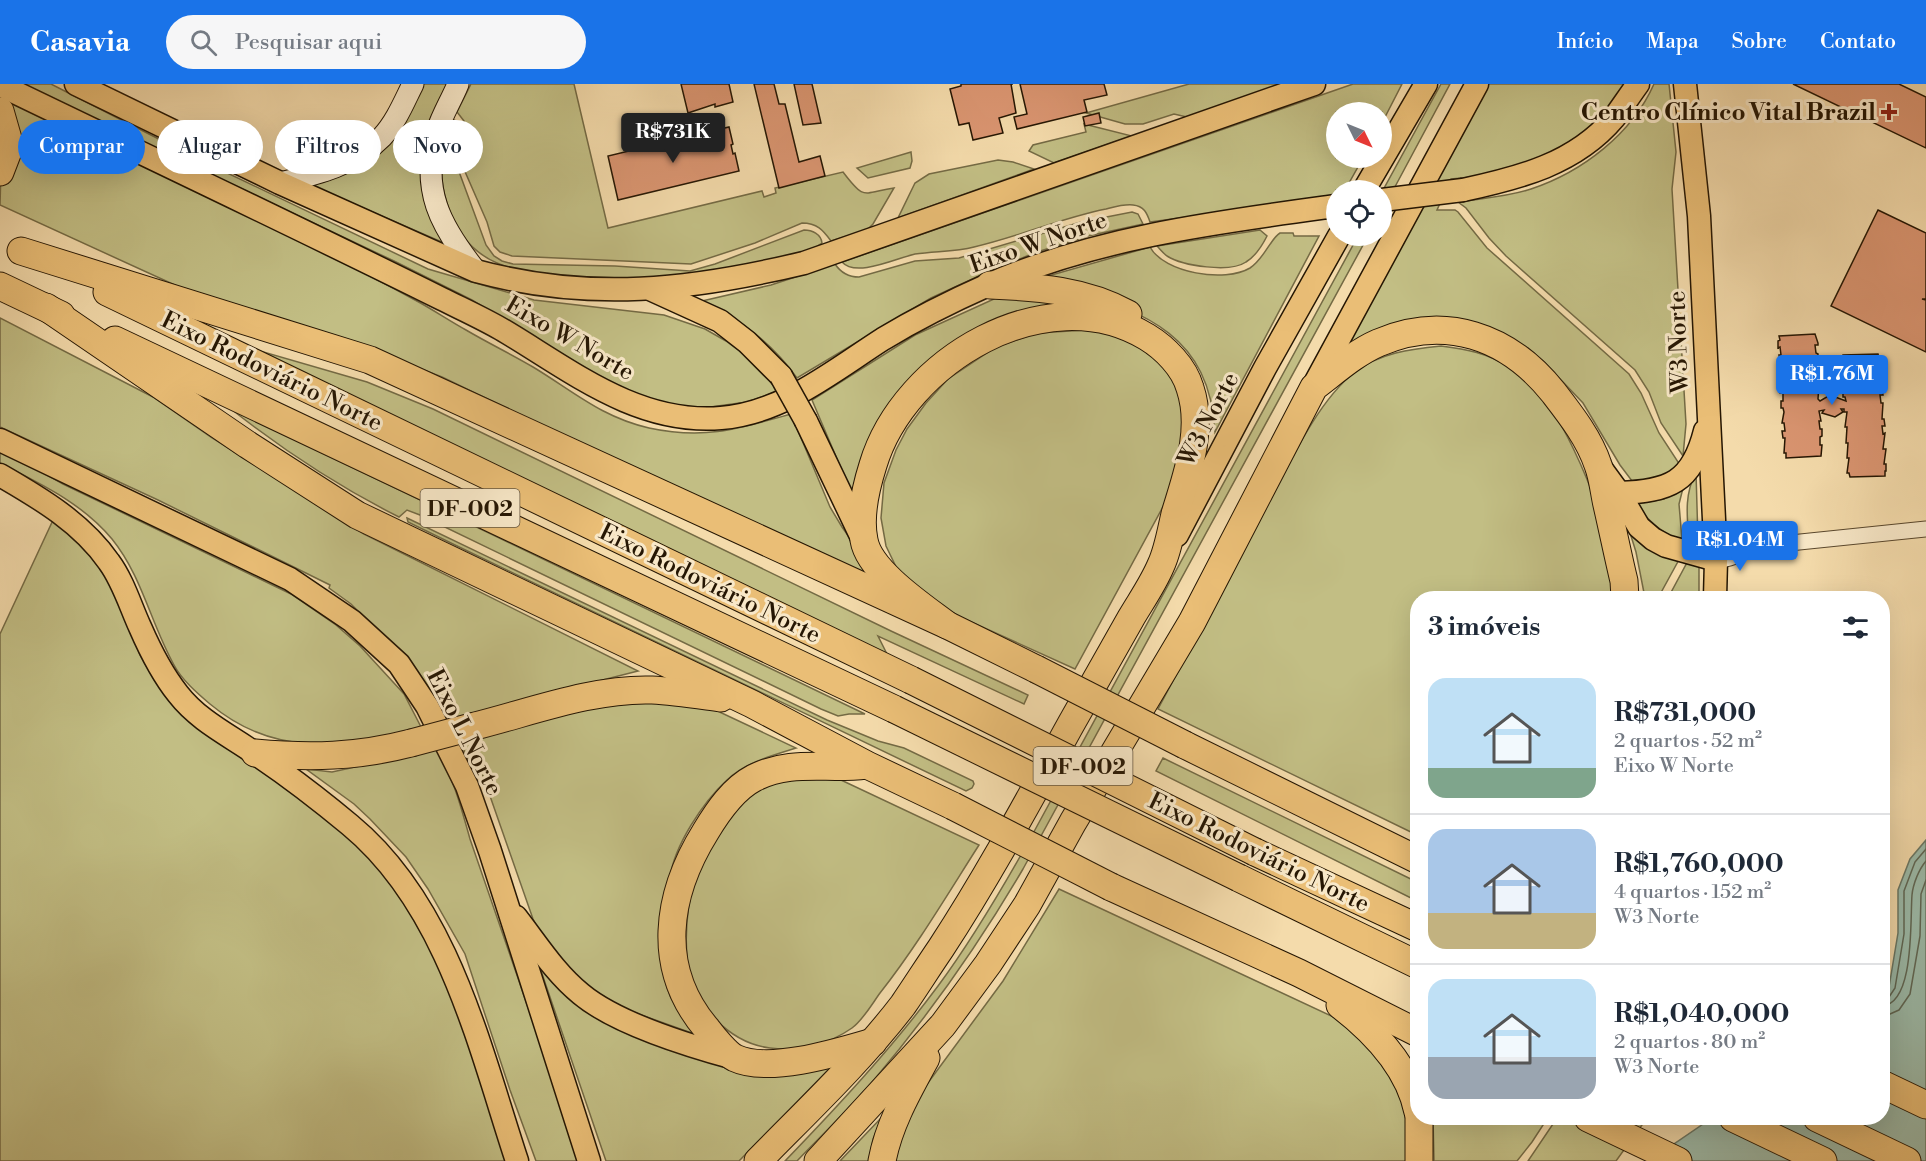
<!DOCTYPE html>
<html lang="pt">
<head>
<meta charset="utf-8">
<style>
	body { margin:0; font-family:"Libre Bodoni",serif; background:#f6f6f7; color:#1f2937; height:100vh; display:flex; flex-direction:column; font-size:22px; white-space:nowrap }
	* { box-sizing:border-box; margin:0 }
	p { font-size:20px; color:#747a83 }
	.icon { flex:none; width:33px; height:33px; fill:none; stroke:currentColor; stroke-width:2; stroke-linecap:round; stroke-linejoin:round }
	.map { position:relative; flex:1; overflow:hidden }
	.details { position:absolute; left:1410px; top:507px; width:480px; height:534px; display:flex; flex-direction:column; background:#fff; border-radius:24px; box-shadow:0 6px 24px #0002 }
	.details>* { flex:none }
	.banner { position:absolute; left:18px; top:36px; width:570px; height:54px; display:flex; gap:12px }
	.needle { width:39px; rotate:133deg }
	.tools { position:absolute; left:1326px; top:18px; display:grid; gap:12px }
	.tools a { display:grid; place-items:center; width:66px; height:66px; border-radius:50%; background:#fff; box-shadow:0 6px 24px #0002; font-size:30px }
	.price { position:absolute; translate:-50% -51px; padding:0 14px; border-radius:6px; background:#1a73e8; color:#fff; font-size:20px; line-height:39px; filter:drop-shadow(0 2px 3px #0008) }
	.price::after { content:''; position:absolute; left:50%; top:36px; width:18px; height:14px; margin-left:-9px; background:inherit; clip-path:polygon(0 0,100% 0,50% 100%) }
	.price.selected { background:#222; color:#fff }
	ul { padding:0; list-style:none }
	li { display:flex; align-items:center; gap:18px; height:150px; padding:0 18px }
	li+li { border-top:2px solid #e0e1e3 }
	li span { display:grid; place-items:center; flex:none; width:168px; height:120px; border-radius:18px; color:#555 }
	li>.icon { margin-inline-start:auto }
	span .icon { width:72px; height:72px; fill:#fffc; stroke-width:1 }
	li b { font-size:26px }
	h2 { display:flex; justify-content:space-between; align-items:center; height:72px; padding:0 18px; font-size:26px }
	.tag { padding:0 21px; border-radius:27px; background:#fff; box-shadow:0 6px 24px #0002; font-size:21px; line-height:54px }
	.tag.selected { background:#1a73e8; color:#fff }
	header { display:flex; align-items:center; gap:36px; box-sizing:border-box; height:84px; padding:0 30px; background:#1a73e8; color:#fff }
	header strong { font-size:28px }
	nav { display:flex; gap:33px; margin-inline-start:auto; font-size:21px }
	.search { width:420px; height:54px; background:#f6f6f7; display:flex; align-items:center; gap:15px; box-sizing:border-box; padding:0 21px; border-radius:33px; color:#747a83; font-size:22px }
	.map>svg:first-child { display:block }
	.green { fill:#c2be84; stroke:#746a44; stroke-width:1.5 }
	.water { fill:#9cbbaa; stroke:#6c7967; stroke-width:1.5 }
	.lines { fill:none; stroke-linecap:round; stroke-linejoin:round }
	.shore { stroke:#606856; stroke-width:1.5 }
	.building { fill:#da9571; stroke:#251603; stroke-width:1.5 }
	.street-casing { stroke:#59472d; stroke-width:17 }
	.secondary-casing { stroke:#251603; stroke-width:23 }
	.primary-casing { stroke:#251603; stroke-width:25 }
	.highway-casing { stroke:#251603; stroke-width:29 }
	.street { stroke:#f8e8c8; stroke-width:15 }
	.secondary { stroke:#f8e8c8; stroke-width:21 }
	.primary { stroke:#eabe76; stroke-width:22 }
	.highway { stroke:#eabe76; stroke-width:27 }
	.primary-bridge-casing { stroke:#251603; stroke-width:25; stroke-linecap:butt }
	.highway-bridge-casing { stroke:#251603; stroke-width:29; stroke-linecap:butt }
	.primary-bridge { stroke:#eabe76; stroke-width:22 }
	.highway-bridge { stroke:#eabe76; stroke-width:27 }
	.poi-dot { fill:#8f2418; stroke:#f8e8c8; stroke-width:2 }
	.labels { text-anchor:middle; stroke-width:6; stroke-linejoin:round; paint-order:stroke }
	.shield { fill:#f8e8c8; stroke:#64553e; stroke-width:1.5 }
	.shield-label { font-size:22px; font-weight:bold; fill:#251603 }
	.poi-label { font-size:24px; font-weight:bold; fill:#251603; stroke:#f8e8c8; text-anchor:end }
	.street-label { font-size:24px; fill:#251603; stroke:#f8e8c8 }
</style>
</head>
<body>
<header>
<strong>Casavia</strong>
<div class="search"><svg class="icon" aria-label="search" viewBox="0 0 24 24"><circle cx="10" cy="10" r="6"/><path d="M15 15l6 6"/></svg>Pesquisar aqui</div>
<nav><a>Início</a><a>Mapa</a><a>Sobre</a><a>Contato</a></nav>
</header>
<div class="map">
<svg width="1926" height="1077" viewBox="0 0 1926 1077">
	<rect width="100%" height="100%" fill="#f4dbab"/>
	<filter id="stains"><feTurbulence type="fractalNoise" baseFrequency=".00333" numOctaves="4"/><feColorMatrix values="0 0 0 0 .2 0 0 0 0 .09 0 0 0 0 .02 0 0 0 .5 -.17"/></filter>
	<radialGradient id="worn" r=".72"><stop offset=".6" stop-color="#630" stop-opacity="0"/><stop offset="1" stop-color="#630" stop-opacity=".3"/></radialGradient>
	<!-- green -->
	<g class="green">
		<path d="M20,0H51L198,75L428,185L534,216L664,231L705,245L726,257L754,278L778,307L747,318L703,324L670,322L630,312L472,216L394,177Z"/>
		<path d="M423,0H447L427,52L444,159L303,98L327,94Z"/>
		<path d="M471,0H574L608,144L762,107L764,113L776,109L775,104L843,88C865,117 862,109 894,104L873,140L867,146L831,157C823,146 817,139 802,139L755,159L691,180L512,172L500,168L494,162L487,138L463,83L460,57L464,37L457,28Z"/>
		<path d="M1189,0H1284L1191,34L1174,30L1143,40H1125L1086,29Z"/>
		<path d="M1353,0H1402L1382,39V28H1336V74H1363L1345,106H1336V113L1150,138C1147,129 1144,122 1133,121C1124,120 1114,123 1106,125C1061,134 1018,153 974,163C955,168 935,167 915,170C897,174 856,194 842,178Z"/>
		<path d="M1441,0H1450L1382,127V108Z"/>
		<path d="M1487,0H1626L1604,30L1578,54L1548,73L1484,92L1451,95L1437,126H1455L1458,128L1487,164L1629,290L1641,309L1659,349L1680,381L1678,385L1640,401L1632,397L1620,381L1583,319L1543,277L1528,264L1476,241L1332,284Z"/>
		<path d="M1654,0H1669L1676,68L1672,105L1686,340L1683,372L1661,339L1649,308L1635,286L1506,172L1489,154L1466,124L1458,118C1482,114 1508,113 1531,105C1582,88 1632,50 1654,0Z"/>
		<path d="M3,15C142,79 281,143 415,216C432,225 448,236 466,246C488,259 511,270 533,283C573,307 601,333 649,344C705,356 738,345 791,330L830,423L842,443L888,508L442,293L372,266L177,202L0,121Z"/>
		<path d="M454,36L456,37L452,54L454,74L486,161L494,172L502,177L513,180L615,182L690,187L715,180L804,146C812,146 821,150 822,159C804,174 751,180 726,184C698,189 670,195 641,198C622,199 601,195 582,194C522,189 467,187 447,119C438,90 439,62 454,36Z"/>
		<path d="M1084,40L1132,52L1054,79L1029,67L1033,61L1086,48Z"/>
		<path d="M911,68L912,77L910,84L868,94L857,84Z"/>
		<path d="M998,76L1013,78L1034,85L898,134L915,99L929,90Z"/>
		<path d="M1132,128L1138,130L1143,140L1088,152L1034,169L979,192L931,214L797,294C772,259 741,236 702,217L771,201L835,180C841,189 848,193 859,193L915,177L959,174L1081,138Z"/>
		<path d="M1260,146L1267,152C1262,162 1256,172 1246,178C1230,189 1183,182 1167,172C1163,169 1160,165 1157,162Z"/>
		<path d="M1280,149H1293L1294,152H1319L1215,348C1209,238 1127,225 1041,194L1150,163C1164,189 1225,199 1250,184C1264,175 1271,154 1280,149Z"/>
		<path d="M1358,152H1368L1023,785C979,860 929,931 873,997C849,1025 822,1051 797,1077H785C839,1021 892,964 938,902C972,856 1002,805 1030,755Z"/>
		<path d="M996,214L1081,220L1024,228L995,236L958,256L857,422L812,316L915,251Z"/>
		<path d="M0,234L153,313L211,353L364,450L638,587L469,630L627,615L709,623L796,664C771,672 746,678 727,696C703,718 674,762 670,794C667,810 667,828 666,844C665,858 663,872 664,885C664,910 682,936 700,952L619,923L575,897L542,855L533,835L483,692L469,677L449,634L409,578L351,520L329,504L330,501L158,416L0,343Z"/>
		<path d="M1087,246L1118,249L1164,277L1189,324L1171,408L1075,585L947,527L900,491L886,462L881,434L884,399L896,366L907,345L926,319L948,295L996,263L1037,249Z"/>
		<path d="M1441,262C1465,265 1489,269 1510,284C1518,290 1528,297 1535,304C1562,332 1589,396 1601,434C1609,460 1613,488 1619,514H1418L1417,751L1158,625C1193,559 1228,494 1264,428C1287,385 1316,318 1355,288C1380,269 1410,265 1441,262Z"/>
		<path d="M250,264L367,298L433,325L891,547L1028,611L1024,620L878,552L888,572Z"/>
		<path d="M231,325L865,630H849L838,632L821,625L420,431L407,426L399,433C339,403 283,366 231,325Z"/>
		<path d="M0,364L63,400L291,510L336,541L360,562L404,610L421,643C345,664 276,675 210,620C197,609 182,596 174,581C151,540 142,492 112,455C82,419 41,400 0,379Z"/>
		<path d="M1696,388L1698,457L1689,458C1687,432 1684,411 1696,388Z"/>
		<path d="M1684,400L1679,420L1682,456C1662,450 1648,437 1636,420L1664,415Z"/>
		<path d="M54,434L80,457L115,506L140,571L155,597L276,696L324,729L388,791L442,885L509,1077H0V550Z"/>
		<path d="M407,434L827,636L878,657L904,664L973,697L974,700L972,704L966,707L455,461L408,438Z"/>
		<path d="M1626,436L1681,472L1658,514H1645L1636,468Z"/>
		<path d="M1689,475L1699,478V514H1668Z"/>
		<path d="M435,664C453,691 461,723 470,755L581,1077H536L510,1006L465,870L428,805L406,773L370,735L354,720L306,685L332,688L397,674Z"/>
		<path d="M1163,674L1417,798V817L1156,687Z"/>
		<path d="M786,691L827,692L841,696L979,761C947,811 917,862 880,909C872,920 863,936 852,944C828,961 798,968 770,964C730,959 694,922 688,882C683,845 689,800 705,766C710,753 729,728 739,717C748,707 774,698 786,691Z"/>
		<path d="M1059,805L1342,937L1369,957L1405,1017L1409,1077H895L902,1047L922,1007L1003,897Z"/>
		<path d="M538,878L557,901L779,990H800L833,981L739,1077H606Z"/>
		<path d="M883,1032L873,1055L869,1077H840Z"/>
		<path d="M1433,1034H1544L1547,1035L1532,1058L1517,1077H1434Z"/>
		<path d="M1557,1034H1647L1616,1077H1528Z"/>
	</g>
	<!-- water -->
	<path class="water" d="M1926,756V1077H1649L1712,1034H1882L1883,911L1889,903L1898,849V806L1910,775Z"/>
	<g class="lines">
		<!-- shore -->
		<g class="shore">
			<path d="M1882,914L1889,913L1895,904L1904,850V807L1915,778L1926,765"/>
			<path d="M1882,922C1915,920 1910,835 1912,811C1913,800 1919,785 1926,777"/>
			<path d="M1882,931L1890,930L1899,926L1910,910L1920,852L1921,810L1926,796"/>
		</g>
	</g>
	<!-- building -->
	<g class="building">
		<path d="M681,0H729L733,18L715,23V20L688,29Z"/>
		<path d="M754,0H774L779,20H785L799,78L820,72L825,92L779,104Z"/>
		<path d="M794,0H812L821,39L803,41Z"/>
		<path d="M961,0H1013H1011L1016,29L999,34L1003,49L973,56L969,39L959,41L950,5L961,2Z"/>
		<path d="M1020,0H1104L1107,11L1084,16L1087,28L1017,45L1014,33L1027,30Z"/>
		<path d="M1793,0H1899L1926,13V64Z"/>
		<path d="M1099,29L1101,39L1085,42L1083,33Z"/>
		<path d="M729,43L733,60L731,61L733,70L735,69L739,87L618,116L608,72Z"/>
		<path d="M1878,126L1926,149V215H1922L1926,216V268L1831,222Z"/>
		<path d="M1815,250L1818,259V261H1815L1816,269L1818,270L1817,285H1818L1819,292H1817V300H1819L1818,315L1820,317L1830,311L1846,317L1845,313H1843V306H1845V298H1842V291H1844V283H1842L1843,271L1878,270L1879,274H1881V281H1879V289H1882V296H1880V304H1882L1883,311H1880L1881,319H1883L1882,335H1884L1885,342H1882L1883,350L1885,349L1883,365H1886L1884,380H1886V387H1885V392L1850,393L1849,389H1847L1849,374H1847L1848,359H1846L1847,343H1845L1847,328H1844V325H1841L1843,328L1835,333L1822,329L1824,326L1819,327L1821,337H1819L1820,345H1822V352L1820,353V361H1822L1821,372L1786,374V369H1784L1785,354H1783L1782,347H1785L1784,339H1782L1784,328L1783,324H1781V317H1783V309H1780V302H1782V294H1780L1779,287L1781,286L1779,271H1781L1780,263L1778,264V257L1780,256L1779,252Z"/>
	</g>
	<g class="lines">
		<!-- street casing -->
		<g class="street-casing">
			<g id="street">
				<path d="M1714,446L1752,463L1926,445"/>
				<path d="M1716,476C1731,476 1740,470 1752,463"/>
			</g>
		</g>
		<!-- secondary casing -->
		<g class="secondary-casing">
			<g id="secondary">
				<path d="M458,0C452,15 442,31 437,47C420,105 440,142 476,187"/>
				<path d="M280,99C317,90 355,81 382,53C396,38 404,18 413,0"/>
			</g>
		</g>
		<!-- primary casing -->
		<g class="primary-casing">
			<g id="primary">
				<path d="M76,0L280,99L476,187C590,218 691,206 804,179L1314,0"/>
				<path d="M1685,0L1699,132L1716,476L1715,514"/>
				<path d="M0,1C147,72 295,142 442,215C462,225 482,234 501,245C569,285 636,341 721,334C783,329 833,287 883,255C916,235 952,217 988,201C1098,153 1218,138 1336,122"/>
				<path d="M1364,106L1426,0"/>
				<path d="M1463,106C1519,94 1575,80 1614,34C1622,23 1630,11 1638,0"/>
				<path d="M652,206L720,237L747,258L781,292"/>
				<path d="M1314,301L1477,0"/>
				<path d="M806,337L863,456"/>
				<path d="M0,356L290,495L352,537L399,580L427,622L467,702L490,767L589,1077"/>
				<path d="M1600,383L1619,409L1639,443L1653,455L1666,462L1716,476"/>
				<path d="M0,391C40,414 82,439 109,478C123,497 130,521 140,543C150,566 162,590 178,610C199,637 229,651 256,670C289,692 320,716 350,741C448,822 479,962 517,1077"/>
				<path d="M1619,409C1669,407 1692,399 1705,347"/>
				<path d="M1177,451L1265,284L1339,152"/>
				<path d="M516,833C537,860 555,889 581,910C617,940 690,962 734,974"/>
			</g>
		</g>
		<!-- highway casing -->
		<g class="highway-casing">
			<g id="highway">
				<path d="M0,27L10,62L0,88"/>
				<path d="M21,167L370,276L947,541L1036,585"/>
				<path d="M990,201C1037,203 1085,206 1128,230"/>
				<path d="M0,202L61,231"/>
				<path d="M107,208L911,596"/>
				<path d="M46,223L248,361L357,431L752,620L867,681L953,722"/>
				<path d="M115,256L894,625"/>
				<path d="M475,642C531,628 594,604 652,606C675,607 699,611 721,614"/>
				<path d="M1185,661L1418,776"/>
				<path d="M255,669C310,674 357,673 411,659"/>
				<path d="M866,681C827,686 791,675 754,694C733,705 718,727 706,747C666,811 655,884 707,945C713,953 727,970 735,974C769,990 839,968 873,958"/>
				<path d="M1255,768L1418,844"/>
				<path d="M1239,794L1418,881"/>
				<path d="M1111,803L1299,889L1418,949"/>
				<path d="M1340,921C1375,948 1409,984 1418,1028"/>
				<path d="M1882,1000L1926,1021"/>
				<path d="M1419,1034V1077"/>
				<path d="M1588,1034L1678,1077"/>
				<path d="M1733,1034L1823,1077"/>
				<path d="M1817,1034L1907,1077"/>
				<path d="M758,1077C808,1026 860,977 903,921C916,902 928,883 941,864C988,792 1029,716 1071,640C1091,605 1111,570 1131,534C1141,517 1153,500 1161,481C1168,466 1171,447 1175,430C1187,390 1204,346 1190,304C1184,283 1165,264 1147,253C1046,192 904,277 873,381C866,403 859,432 864,456C869,487 922,522 947,541"/>
				<path d="M818,1077L943,941L988,880L1027,821L1073,738L1192,538L1314,303C1334,288 1355,269 1378,259C1445,230 1508,252 1553,308C1570,330 1589,354 1598,381C1603,394 1604,408 1607,421C1613,447 1618,472 1624,497L1625,514"/>
				<path d="M882,1077C889,1040 908,1007 926,974"/>
			</g>
		</g>
		<!-- street -->
		<use href="#street" class="street"/>
		<!-- secondary -->
		<use href="#secondary" class="secondary"/>
		<!-- primary -->
		<use href="#primary" class="primary"/>
		<!-- highway -->
		<use href="#highway" class="highway"/>
		<!-- primary-bridge casing -->
		<g class="primary-bridge-casing">
			<g id="primary-bridge">
				<path d="M1382,116L1463,106"/>
				<path d="M781,292L806,337"/>
			</g>
		</g>
		<!-- highway-bridge casing -->
		<g class="highway-bridge-casing">
			<g id="highway-bridge">
				<path d="M1036,585L1185,661"/>
				<path d="M911,596L1255,768"/>
				<path d="M894,625L1239,794"/>
				<path d="M411,659L475,642"/>
				<path d="M953,722L1111,803"/>
			</g>
		</g>
		<!-- primary-bridge -->
		<use href="#primary-bridge" class="primary-bridge"/>
		<!-- highway-bridge -->
		<use href="#highway-bridge" class="highway-bridge"/>
	</g>
	<!-- markers -->
	<path class="poi-dot" d="M1886 19h6v6h6v6h-6v6h-6v-6h-6v-6h6z"/>
	<g class="labels">
		<!-- shield labels -->
		<g class="shield">
			<rect x="420.5" y="405" width="99" height="38" rx="4.5"/>
			<rect x="1033.5" y="663" width="99" height="38" rx="4.5"/>
		</g>
		<g class="shield-label">
			<text x="470" y="432">DF-002</text>
			<text x="1083" y="690">DF-002</text>
		</g>
		<!-- poi labels -->
		<g class="poi-label">
			<text x="1876" y="36">Centro Clínico Vital Brazil</text>
		</g>
		<!-- street labels -->
		<g class="street-label">
			<text transform="translate(1038 158) rotate(-19)" y="8">Eixo W Norte</text>
			<text transform="translate(570 254) rotate(30)" y="8">Eixo W Norte</text>
			<text transform="translate(1678 258) rotate(-92)" y="8">W3 Norte</text>
			<text transform="translate(272 287) rotate(26)" y="8">Eixo Rodoviário Norte</text>
			<text transform="translate(1208 335) rotate(-62)" y="8">W3 Norte</text>
			<text transform="translate(710 499) rotate(26)" y="8">Eixo Rodoviário Norte</text>
			<text transform="translate(465 648) rotate(63)" y="8">Eixo L Norte</text>
			<text transform="translate(1259 768) rotate(26)" y="8">Eixo Rodoviário Norte</text>
		</g>
	</g>
	<rect width="100%" height="100%" filter="url(#stains)"/>
	<rect width="100%" height="100%" fill="url(#worn)"/>
</svg>
<div class="tools">
<a><svg class="needle" viewBox="-14 -14 28 28"><path d="M0-13l5 13h-10z" fill="#e53935"/><path d="M0 13l5-13h-10z" fill="#747a83"/></svg></a>
<a><svg class="icon" aria-label="locate" viewBox="0 0 24 24"><circle cx="12" cy="12" r="6"/><path d="M12 2v4M12 18v4M2 12h4M18 12h4"/></svg></a>
</div>
<b class="price selected" style="left:673px;top:80px">R$731K</b>
<b class="price" style="left:1832px;top:322px">R$1.76M</b>
<b class="price" style="left:1740px;top:488px">R$1.04M</b>
<div class="banner">
<a class="tag selected">Comprar</a>
<a class="tag">Alugar</a>
<a class="tag">Filtros</a>
<a class="tag">Novo</a>
</div>
<section class="details">
<h2>3 imóveis<svg class="icon" aria-label="filters" viewBox="0 0 24 24"><path d="M4 7h16M4 17h16"/><circle cx="9" cy="7" r="2"/><circle cx="15" cy="17" r="2"/></svg></h2>
<ul>
<li><span style="background:linear-gradient(#bfe0f5 75%,#7fa58c 0)"><svg class="icon" aria-label="home" viewBox="0 0 24 24"><path d="M3 11l9-7 9 7M6 9v11h12V9"/></svg></span><div><b>R$731,000</b><p>2 quartos · 52 m²</p><p>Eixo W Norte</p></div></li>
<li><span style="background:linear-gradient(#a9c7e8 70%,#c2b280 0)"><svg class="icon" aria-label="home" viewBox="0 0 24 24"><path d="M3 11l9-7 9 7M6 9v11h12V9"/></svg></span><div><b>R$1,760,000</b><p>4 quartos · 152 m²</p><p>W3 Norte</p></div></li>
<li><span style="background:linear-gradient(#bfe0f5 65%,#9aa5b1 0)"><svg class="icon" aria-label="home" viewBox="0 0 24 24"><path d="M3 11l9-7 9 7M6 9v11h12V9"/></svg></span><div><b>R$1,040,000</b><p>2 quartos · 80 m²</p><p>W3 Norte</p></div></li>
</ul>
</section>
</div>
</body>
</html>
